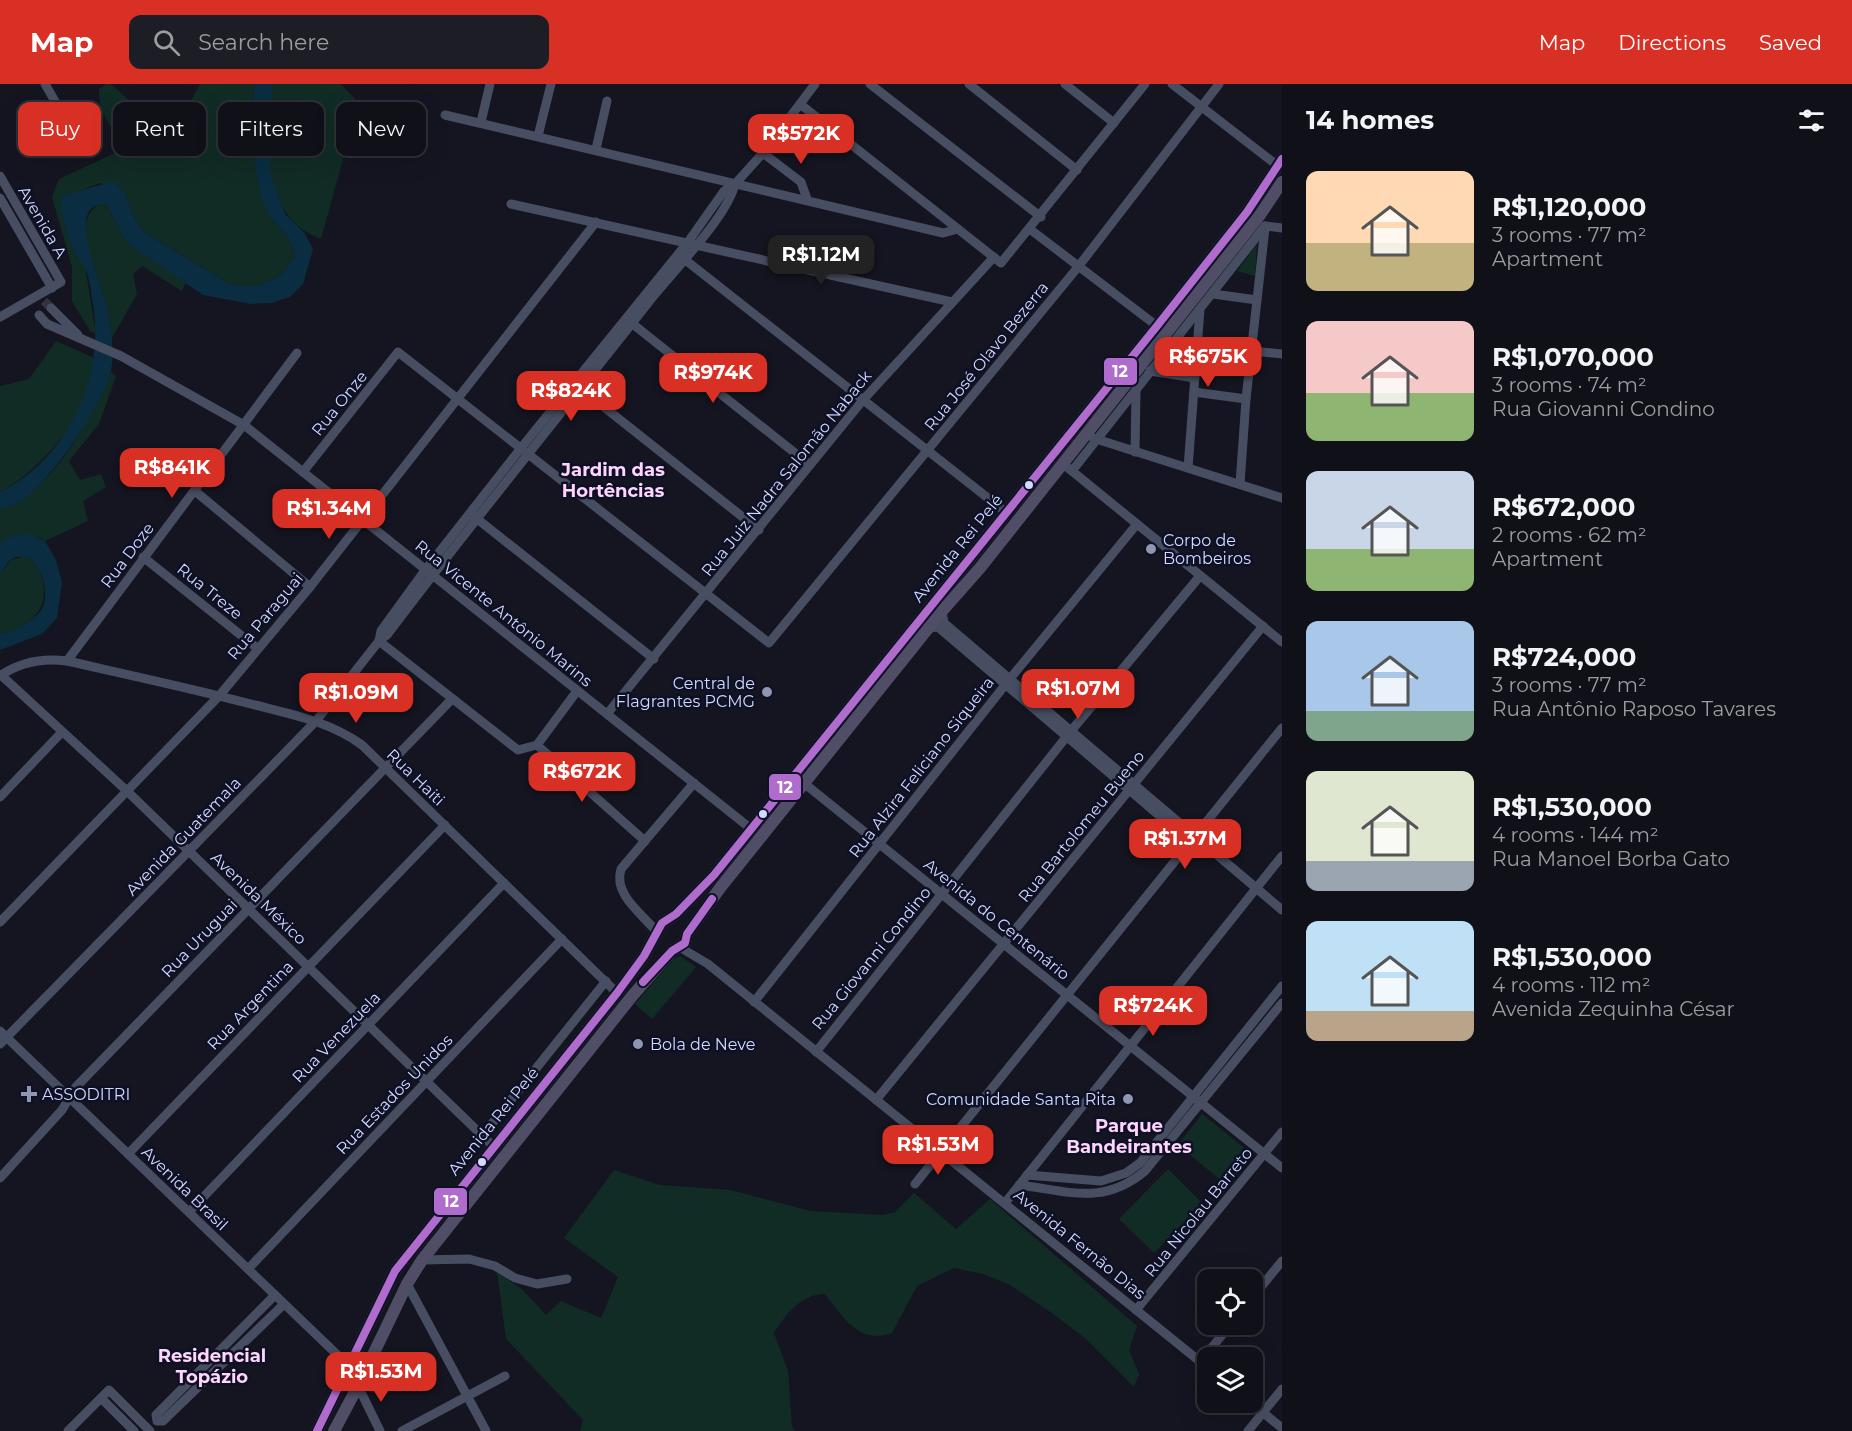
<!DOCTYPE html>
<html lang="en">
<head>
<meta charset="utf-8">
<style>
	body { margin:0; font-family:Montserrat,sans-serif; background:#1d1e25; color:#f1f3f6; height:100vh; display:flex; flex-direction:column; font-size:22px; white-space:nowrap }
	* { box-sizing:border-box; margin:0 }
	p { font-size:20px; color:#9b9da2 }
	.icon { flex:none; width:33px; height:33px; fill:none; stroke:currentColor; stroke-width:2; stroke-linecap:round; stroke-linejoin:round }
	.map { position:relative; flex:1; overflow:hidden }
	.details { display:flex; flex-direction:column; background:#0f1018; width:570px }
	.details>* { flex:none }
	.hud { position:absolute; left:18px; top:18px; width:570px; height:54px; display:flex; gap:12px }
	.buttons { position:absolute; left:1197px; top:1185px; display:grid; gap:12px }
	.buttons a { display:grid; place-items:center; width:66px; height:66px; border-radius:12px; background:#0f1018; box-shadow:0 6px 24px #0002,0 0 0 2px #2f3037; font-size:30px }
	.price { position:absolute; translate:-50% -51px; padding:0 14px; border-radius:12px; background:#d93025; color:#fff; font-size:20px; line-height:39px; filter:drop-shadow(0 2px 3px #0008) }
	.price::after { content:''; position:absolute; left:50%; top:36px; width:18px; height:14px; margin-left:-9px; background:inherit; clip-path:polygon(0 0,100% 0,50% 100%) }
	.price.on { background:#222; color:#fff }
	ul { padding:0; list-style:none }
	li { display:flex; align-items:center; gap:18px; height:150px; padding:0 24px }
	li span { display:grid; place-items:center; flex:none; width:168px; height:120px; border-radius:12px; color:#555 }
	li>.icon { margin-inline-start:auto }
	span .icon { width:72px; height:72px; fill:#fffc; stroke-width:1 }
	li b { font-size:26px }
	h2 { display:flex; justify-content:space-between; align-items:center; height:72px; padding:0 24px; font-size:26px }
	.tag { padding:0 21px; border-radius:12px; background:#0f1018; box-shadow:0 6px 24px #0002,0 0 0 2px #2f3037; font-size:21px; line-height:54px }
	.tag.on { background:#d93025; color:#fff }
	header { display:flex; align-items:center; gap:36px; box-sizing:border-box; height:84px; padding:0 30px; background:#d93025; color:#fff }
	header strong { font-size:28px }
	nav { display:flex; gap:33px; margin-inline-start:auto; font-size:21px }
	.search { width:420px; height:54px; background:#1d1e25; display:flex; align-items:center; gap:15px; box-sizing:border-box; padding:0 21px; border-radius:12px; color:#9b9da2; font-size:22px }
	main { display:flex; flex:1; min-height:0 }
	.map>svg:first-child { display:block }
	.green { fill:#112c25 }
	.water { fill:#0a2d41 }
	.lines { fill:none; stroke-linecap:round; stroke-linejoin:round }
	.minor-tunnel { stroke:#313341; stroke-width:9; stroke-dasharray:9 4.5; stroke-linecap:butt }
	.minor { stroke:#484e61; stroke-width:9 }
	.major { stroke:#504e67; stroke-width:12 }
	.bus-1-casing { stroke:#0e1126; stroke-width:12 }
	.bus-1 { stroke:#b06ccc; stroke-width:8 }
	.bus-dot { fill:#d3daff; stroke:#0e1126; stroke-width:2 }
	.poi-dot { fill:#9095b1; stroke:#0e1126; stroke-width:2 }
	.labels { text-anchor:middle; stroke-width:5; stroke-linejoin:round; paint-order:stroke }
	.street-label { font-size:16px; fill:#d3daff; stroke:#0e1126 }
	.poi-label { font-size:16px; fill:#d3daff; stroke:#0e1126; text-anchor:start }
	.neighbourhood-label { font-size:18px; font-weight:bold; fill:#ffd5fc; stroke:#0e1126 }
	.line-badge { stroke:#0e1126; stroke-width:2 }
	.badge-label { font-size:16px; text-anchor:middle; font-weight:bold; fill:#fff }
</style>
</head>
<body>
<header>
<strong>Map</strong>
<div class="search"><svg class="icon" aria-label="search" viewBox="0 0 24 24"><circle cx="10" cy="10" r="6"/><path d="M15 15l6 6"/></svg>Search here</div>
<nav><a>Map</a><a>Directions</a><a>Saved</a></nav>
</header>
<main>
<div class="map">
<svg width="1282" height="1347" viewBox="0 0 1282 1347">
	<rect width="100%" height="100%" fill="#141520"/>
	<!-- green -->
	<g class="green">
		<path d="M106,0H111L156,41L183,31L200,0H254L253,69L270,134L288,153L295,172L280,192L257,202H233L147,150L136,137L125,110L100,99L82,106L67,142L77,174L85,182L96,250L90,247L72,217V183L52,113L59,95L115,69L122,63L100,24L99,5Z"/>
		<path d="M273,0H341L368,29L345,68L321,155C257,130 267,56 273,0Z"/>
		<path d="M99,120H106L127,159L186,198L182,207L142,182L133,190L137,210L112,254C109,240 108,225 104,212C96,186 69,139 99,120Z"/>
		<path d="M1257,160L1255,192L1237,187Z"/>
		<path d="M56,257L94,274C93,282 92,289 91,297C85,336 34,391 0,408V302L29,295Z"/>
		<path d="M111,288L116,292L99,340L69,377L80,396L101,390L106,403L83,417L88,437L45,457C34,449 10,452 0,459V426C52,409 90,335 111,288Z"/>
		<path d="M25,472C37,478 40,486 43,498C49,529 27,543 0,551V490L11,476Z"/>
		<path d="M680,872L696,883L652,935L635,920L674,875Z"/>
		<path d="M1202,1030L1253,1071L1228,1102L1178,1061Z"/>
		<path d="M1168,1085L1202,1119L1154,1169L1119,1135Z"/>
		<path d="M614,1086L660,1101L731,1106L811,1127L882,1131L895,1128L914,1109L956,1145L990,1115L1137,1242L1129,1266L1139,1290L1134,1303L1086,1255L1052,1229L1010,1201L983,1190L954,1184L917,1202L892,1249C859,1261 843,1233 825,1210C801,1210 786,1230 774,1249L788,1287L792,1343L795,1347H580L583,1336L506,1255L497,1188L523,1206L546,1231L561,1217L601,1234L618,1193L564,1154Z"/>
	</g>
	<!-- water -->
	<g class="water">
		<path d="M254,0H273L268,58L271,91L285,130L304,148L313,165L303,200L290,213L272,219L251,220L203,211L127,159L106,120C64,117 100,197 105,215C108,227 111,242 112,255C112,265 113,278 111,287C104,319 54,391 28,412C20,419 10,423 0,426V408C68,375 105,293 93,220C91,208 90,194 85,184C83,180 79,177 77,173C70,162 58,122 62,112L114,97L125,110L136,137L147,150L233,202H257L280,192L295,172L288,153L270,134L260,109L253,69Z"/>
		<path d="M26,449L45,457L56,476L62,498L57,534L42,550L0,566V551C15,546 35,538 43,523C51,505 37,462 12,475C7,478 3,486 0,490V459L7,454Z"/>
	</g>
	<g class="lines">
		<!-- minor-tunnel -->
		<path class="minor-tunnel" d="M44,217L51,224"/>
		<!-- minor -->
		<g class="minor">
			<path d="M45,0L67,38"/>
			<path d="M870,0L1041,133"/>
			<path d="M969,0L1077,86"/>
			<path d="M1065,0L1114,39"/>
			<path d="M1172,0L1278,82"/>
			<path d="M800,20L1001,179L1145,0"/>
			<path d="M445,31L943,149L958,145"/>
			<path d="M481,38L490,0"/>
			<path d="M538,52L551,0"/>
			<path d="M596,65L607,17"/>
			<path d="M763,69L801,98L807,115"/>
			<path d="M0,92L61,198L0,233"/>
			<path d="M0,114L52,204"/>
			<path d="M511,120L952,218"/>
			<path d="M1265,142L1282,144"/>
			<path d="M1031,146L1157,242"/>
			<path d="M679,171L1007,429"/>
			<path d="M1213,210L1257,216"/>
			<path d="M51,224L78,251"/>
			<path d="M39,231L47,240L121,272L244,341L750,744"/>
			<path d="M629,237L810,381"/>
			<path d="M1251,267L1282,270"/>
			<path d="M1150,287L1195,294"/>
			<path d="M580,304L759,446"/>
			<path d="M1194,308L1246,315"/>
			<path d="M1093,354L1282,414"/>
			<path d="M1135,368L1136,306"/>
			<path d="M1067,383L1282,558"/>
			<path d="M1188,384L1200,225"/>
			<path d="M1072,387L1265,142"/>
			<path d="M303,388L398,268L769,559L1078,183L1219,0"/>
			<path d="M1240,400L1246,315L1265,144"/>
			<path d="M195,407L310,503"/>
			<path d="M471,430L654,575"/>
			<path d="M143,473L257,564"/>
			<path d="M942,527L944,539L1282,826"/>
			<path d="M929,544L938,543L1181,750L1194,753"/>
			<path d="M379,557L381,547L426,485L521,364L688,158L724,107L735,100L763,69L815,0"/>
			<path d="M379,557L518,666L537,661"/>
			<path d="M67,577L297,269"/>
			<path d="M1,591L127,707L493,1062"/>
			<path d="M0,592C20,578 43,574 67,577C129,591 190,604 251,620C290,630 329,637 362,661L617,909"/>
			<path d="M607,630L863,316L994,173"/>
			<path d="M537,661L645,757"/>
			<path d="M537,661L577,607"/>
			<path d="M805,700L1282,1084"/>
			<path d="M0,713L62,648"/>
			<path d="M0,838L219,612L310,503L596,138"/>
			<path d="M657,848C641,829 613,810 621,785L694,699"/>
			<path d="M681,864L708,880L1208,1284"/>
			<path d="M754,918L1009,596L1137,440"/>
			<path d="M0,947L350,1283"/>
			<path d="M0,960L316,637L379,557L387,551C473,437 564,326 652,214C675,185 727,133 735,100"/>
			<path d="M816,968L1071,647L1200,492"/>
			<path d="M876,1016L1263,542"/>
			<path d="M482,1052L606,897"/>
			<path d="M128,1070L445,741"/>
			<path d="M1027,1091L1101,1097L1126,1089L1140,1079L1282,902"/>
			<path d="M0,1094L62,1026L75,1004L452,615"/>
			<path d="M915,1100L1282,644"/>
			<path d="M1019,1101C1069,1107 1103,1122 1145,1087L1282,919"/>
			<path d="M1005,1119L1282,772"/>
			<path d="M189,1128L504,799"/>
			<path d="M422,1176L469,1175L495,1182L515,1194L537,1200L567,1195"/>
			<path d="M248,1185L562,855"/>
			<path d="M407,1200L486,1347"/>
			<path d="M275,1211L156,1331L157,1337H163L284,1220"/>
			<path d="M1252,1214L1282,1177"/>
			<path d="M1136,1226L1282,1048"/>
			<path d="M1200,1278L1231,1240"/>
			<path d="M358,1302L380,1347"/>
			<path d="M101,1314L134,1347"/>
			<path d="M1250,1318L1282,1344"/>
			<path d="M68,1347L109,1306L150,1347"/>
			<path d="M402,1347L505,1292"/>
			<path d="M1248,1347L1282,1305"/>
		</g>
		<!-- major -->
		<g class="major">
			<path d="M317,1347L395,1187L617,909L644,872L662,839L676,830L714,791L1157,242L1247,128L1282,75"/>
			<path d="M334,1347L358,1302L407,1200L422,1176L633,911L672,867L685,859L687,850L720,804L942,527L980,484L1260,131L1282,98"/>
		</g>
		<!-- bus-1 casing -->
		<g class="bus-1-casing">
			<g id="bus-1">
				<path d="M643,898L672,867L685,859L687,850L712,815"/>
				<path d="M317,1347L395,1187L617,909L644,872L662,839L676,830L714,791L1157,242L1247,128L1282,75"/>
			</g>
		</g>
		<!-- bus-1 -->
		<use href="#bus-1" class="bus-1"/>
	</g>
	<!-- markers -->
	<g class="bus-dot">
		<circle cx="1029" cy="401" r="5"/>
		<circle cx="763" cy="730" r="5"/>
		<circle cx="482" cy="1078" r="5"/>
	</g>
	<g class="poi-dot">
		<circle cx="1151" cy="465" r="6"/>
		<circle cx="767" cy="608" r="6"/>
		<circle cx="638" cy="960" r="6"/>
		<path d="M26 1001h6v6h6v6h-6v6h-6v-6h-6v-6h6z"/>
		<circle cx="1128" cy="1015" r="6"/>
	</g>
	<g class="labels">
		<!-- street labels -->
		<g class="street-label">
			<text transform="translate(43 138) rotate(60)" y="6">Avenida A</text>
			<text transform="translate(986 272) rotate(-51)" y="6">Rua José Olavo Bezerra</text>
			<text transform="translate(339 319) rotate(-51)" y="6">Rua Onze</text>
			<text transform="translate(786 389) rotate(-51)" y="6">Rua Juiz Nadra Salomão Naback</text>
			<text transform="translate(957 464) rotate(-51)" y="6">Avenida Rei Pelé</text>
			<text transform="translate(127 471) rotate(-53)" y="6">Rua Doze</text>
			<text transform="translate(210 507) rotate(39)" y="6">Rua Treze</text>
			<text transform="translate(504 529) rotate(39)" y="6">Rua Vicente Antônio Marins</text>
			<text transform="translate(265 532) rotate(-50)" y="6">Rua Paraguai</text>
			<text transform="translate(921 683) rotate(-52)" y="6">Rua Alzira Feliciano Siqueira</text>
			<text transform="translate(416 693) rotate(44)" y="6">Rua Haiti</text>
			<text transform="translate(1081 742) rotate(-51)" y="6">Rua Bartolomeu Bueno</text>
			<text transform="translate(183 752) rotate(-46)" y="6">Avenida Guatemala</text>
			<text transform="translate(259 814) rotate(44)" y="6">Avenida México</text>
			<text transform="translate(997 835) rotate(39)" y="6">Avenida do Centenário</text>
			<text transform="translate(199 854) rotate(-46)" y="6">Rua Uruguai</text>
			<text transform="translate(871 874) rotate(-51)" y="6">Rua Giovanni Condino</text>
			<text transform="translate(250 921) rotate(-46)" y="6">Rua Argentina</text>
			<text transform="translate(336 953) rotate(-46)" y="6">Rua Venezuela</text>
			<text transform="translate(394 1010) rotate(-46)" y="6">Rua Estados Unidos</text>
			<text transform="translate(493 1037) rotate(-51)" y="6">Avenida Rei Pelé</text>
			<text transform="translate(185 1104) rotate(44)" y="6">Avenida Brasil</text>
			<text transform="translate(1198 1128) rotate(-51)" y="6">Rua Nicolau Barreto</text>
			<text transform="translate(1080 1160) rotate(39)" y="6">Avenida Fernão Dias</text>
		</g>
		<!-- poi labels -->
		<g class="poi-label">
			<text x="1163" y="462">Corpo de<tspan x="1163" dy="18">Bombeiros</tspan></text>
			<text x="755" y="605" text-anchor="end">Central de<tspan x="755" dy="18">Flagrantes PCMG</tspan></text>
			<text x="650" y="966">Bola de Neve</text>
			<text x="42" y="1016">ASSODITRI</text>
			<text x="1116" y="1021" text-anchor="end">Comunidade Santa Rita</text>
		</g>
		<!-- neighbourhood labels -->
		<g class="neighbourhood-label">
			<text x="613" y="392">Jardim das<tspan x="613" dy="21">Hortências</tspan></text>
			<text x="1129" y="1048">Parque<tspan x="1129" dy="21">Bandeirantes</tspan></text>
			<text x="212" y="1278">Residencial<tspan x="212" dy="21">Topázio</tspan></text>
		</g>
	</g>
	<g class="line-badge">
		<rect x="1103" y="273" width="35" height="29" rx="6" fill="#b06ccc"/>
		<rect x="768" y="689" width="34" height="28" rx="6" fill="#b06ccc"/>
		<rect x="433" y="1103" width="35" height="29" rx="6" fill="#b06ccc"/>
	</g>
	<g class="badge-label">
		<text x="1120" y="293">12</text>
		<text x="785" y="709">12</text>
		<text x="451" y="1123">12</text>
	</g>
</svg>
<div class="buttons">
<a><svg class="icon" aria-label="locate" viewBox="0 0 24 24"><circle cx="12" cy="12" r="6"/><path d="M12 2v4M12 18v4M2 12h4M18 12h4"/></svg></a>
<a><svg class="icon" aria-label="layers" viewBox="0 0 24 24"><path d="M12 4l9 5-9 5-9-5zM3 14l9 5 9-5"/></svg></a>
</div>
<b class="price" style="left:801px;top:81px">R$572K</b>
<b class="price on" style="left:821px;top:202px">R$1.12M</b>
<b class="price" style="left:1208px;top:304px">R$675K</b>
<b class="price" style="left:713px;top:320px">R$974K</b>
<b class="price" style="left:571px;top:338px">R$824K</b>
<b class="price" style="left:172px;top:415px">R$841K</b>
<b class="price" style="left:329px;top:456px">R$1.34M</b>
<b class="price" style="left:1078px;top:636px">R$1.07M</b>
<b class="price" style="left:356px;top:640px">R$1.09M</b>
<b class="price" style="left:582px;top:719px">R$672K</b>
<b class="price" style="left:1185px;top:786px">R$1.37M</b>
<b class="price" style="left:1153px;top:953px">R$724K</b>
<b class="price" style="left:938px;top:1092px">R$1.53M</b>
<b class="price" style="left:381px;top:1319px">R$1.53M</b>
<div class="hud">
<a class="tag on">Buy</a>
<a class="tag">Rent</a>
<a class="tag">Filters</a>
<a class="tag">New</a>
</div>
</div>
<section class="details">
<h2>14 homes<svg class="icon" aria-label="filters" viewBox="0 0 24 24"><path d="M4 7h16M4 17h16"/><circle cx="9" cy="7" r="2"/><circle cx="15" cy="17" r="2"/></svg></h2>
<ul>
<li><span style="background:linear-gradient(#ffd9b3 60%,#c2b280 0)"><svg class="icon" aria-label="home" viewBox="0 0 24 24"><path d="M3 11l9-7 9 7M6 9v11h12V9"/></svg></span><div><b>R$1,120,000</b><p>3 rooms · 77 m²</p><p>Apartment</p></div></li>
<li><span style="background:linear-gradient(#f6c9c9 60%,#8fb573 0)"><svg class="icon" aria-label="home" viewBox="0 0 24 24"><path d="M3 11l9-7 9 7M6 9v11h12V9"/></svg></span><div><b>R$1,070,000</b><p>3 rooms · 74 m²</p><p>Rua Giovanni Condino</p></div></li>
<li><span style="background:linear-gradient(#c9d6e8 65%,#8fb573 0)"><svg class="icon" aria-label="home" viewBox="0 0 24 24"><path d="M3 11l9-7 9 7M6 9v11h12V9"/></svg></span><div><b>R$672,000</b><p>2 rooms · 62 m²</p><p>Apartment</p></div></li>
<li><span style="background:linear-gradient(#a9c7e8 75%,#7fa58c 0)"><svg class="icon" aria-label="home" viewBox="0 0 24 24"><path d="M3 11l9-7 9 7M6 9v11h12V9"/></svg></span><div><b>R$724,000</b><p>3 rooms · 77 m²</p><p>Rua Antônio Raposo Tavares</p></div></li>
<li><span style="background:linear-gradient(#dfe7d0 75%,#9aa5b1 0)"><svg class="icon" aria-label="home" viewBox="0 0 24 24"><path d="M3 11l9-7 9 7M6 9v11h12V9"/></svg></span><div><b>R$1,530,000</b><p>4 rooms · 144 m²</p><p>Rua Manoel Borba Gato</p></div></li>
<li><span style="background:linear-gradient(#bfe0f5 75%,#b9a48a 0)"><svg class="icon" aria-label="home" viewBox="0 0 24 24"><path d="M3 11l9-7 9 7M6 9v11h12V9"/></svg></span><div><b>R$1,530,000</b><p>4 rooms · 112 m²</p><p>Avenida Zequinha César</p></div></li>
</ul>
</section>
</main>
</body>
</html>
